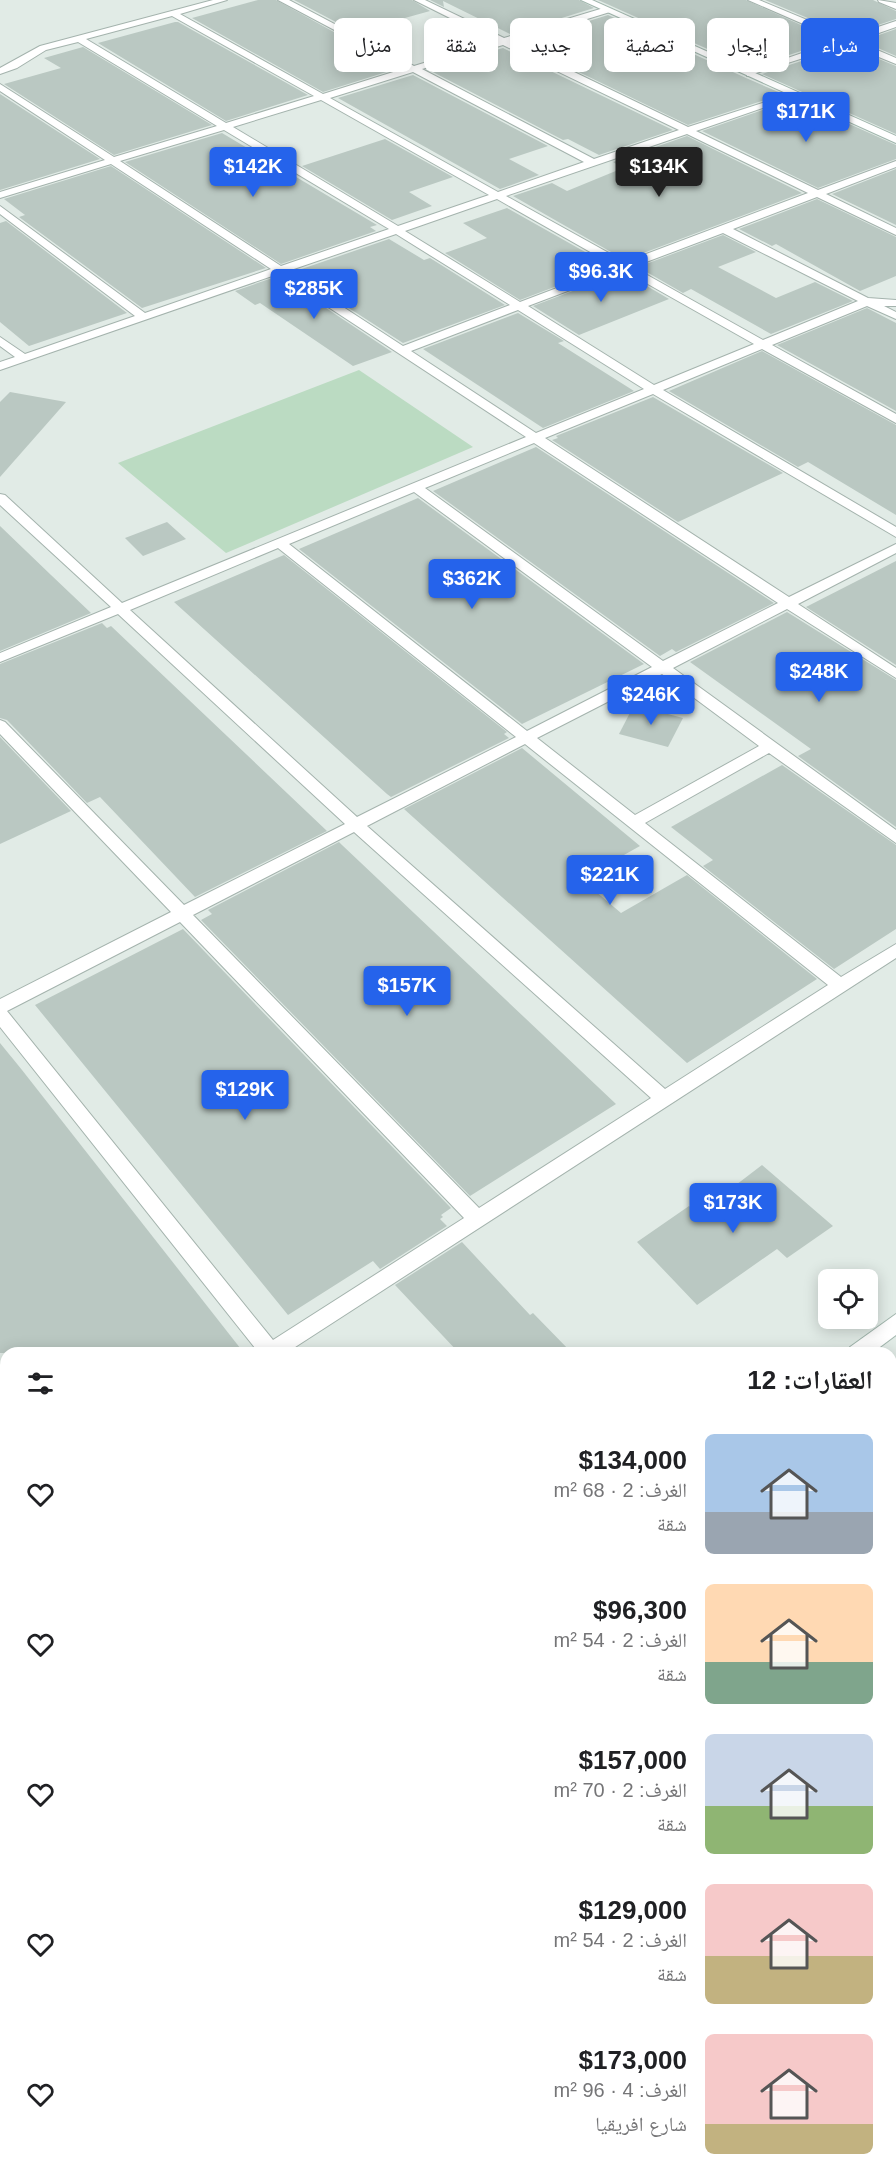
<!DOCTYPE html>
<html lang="ar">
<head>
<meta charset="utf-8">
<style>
	body { margin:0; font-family:Arial,"Noto Naskh Arabic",sans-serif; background:#f6f6f6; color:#202124; direction:rtl; height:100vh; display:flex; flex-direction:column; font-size:22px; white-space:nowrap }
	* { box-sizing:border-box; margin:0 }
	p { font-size:20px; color:#757577 }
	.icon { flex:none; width:33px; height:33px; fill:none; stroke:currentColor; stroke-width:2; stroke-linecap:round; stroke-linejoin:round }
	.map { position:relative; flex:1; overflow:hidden; direction:ltr }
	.panel { position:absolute; left:0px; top:1347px; width:897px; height:834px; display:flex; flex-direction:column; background:#fff; border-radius:18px 18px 0 0; box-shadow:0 3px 15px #0003; direction:rtl }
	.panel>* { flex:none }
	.banner { position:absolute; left:18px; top:18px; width:861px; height:54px; direction:rtl; display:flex; gap:12px }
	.tools { position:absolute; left:818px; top:1269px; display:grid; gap:12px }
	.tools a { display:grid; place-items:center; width:60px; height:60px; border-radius:9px; background:#fff; box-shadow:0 3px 15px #0003; font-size:30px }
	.price { position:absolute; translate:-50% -51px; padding:0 14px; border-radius:6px; background:#2563eb; color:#fff; font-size:20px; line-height:39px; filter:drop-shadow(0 2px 3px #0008) }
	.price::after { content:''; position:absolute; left:50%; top:36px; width:18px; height:14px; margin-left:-9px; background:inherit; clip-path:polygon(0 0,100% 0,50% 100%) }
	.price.selected { background:#222; color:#fff }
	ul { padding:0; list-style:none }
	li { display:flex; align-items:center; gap:18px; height:150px; padding:0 24px }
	li span { display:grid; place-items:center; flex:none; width:168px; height:120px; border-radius:9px; color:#555 }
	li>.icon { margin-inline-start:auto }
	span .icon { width:72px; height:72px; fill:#fffc; stroke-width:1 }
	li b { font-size:26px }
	h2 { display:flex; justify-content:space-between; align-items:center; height:72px; padding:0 24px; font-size:26px }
	.tag { padding:0 21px; border-radius:9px; background:#fff; box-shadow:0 3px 15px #0003; font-size:21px; line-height:54px }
	.tag.selected { background:#2563eb; color:#fff }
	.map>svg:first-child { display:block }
	.green { fill:#bbdbc2 }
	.building { fill:#bac8c2 }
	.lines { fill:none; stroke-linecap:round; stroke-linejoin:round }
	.street-casing { stroke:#a4b3ad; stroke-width:2 }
	.secondary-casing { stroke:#a1b6ad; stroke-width:2 }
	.street { fill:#fff; fill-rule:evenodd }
	.secondary { fill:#fff; fill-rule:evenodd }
</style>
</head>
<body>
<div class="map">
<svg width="896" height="2181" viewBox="0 0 896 2181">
	<rect width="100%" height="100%" fill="#e1ebe6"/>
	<!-- green -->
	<path class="green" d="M359,370L473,447L226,553L118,463Z"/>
	<!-- building -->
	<g class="building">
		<path d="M258,0H276L399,68L323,92L192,18Z"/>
		<path d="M294,0H412L430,11L355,32Z"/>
		<path d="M430,0H579L594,8L510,34L443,1L444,7Z"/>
		<path d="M598,0H746L834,40L750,68Z"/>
		<path d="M765,0H873L896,11V19L848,35Z"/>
		<path d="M608,15L746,78L783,94L688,125L519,43Z"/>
		<path d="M175,22H178L308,95L226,121L98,43Z"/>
		<path d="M896,29V56L862,41Z"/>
		<path d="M847,46L896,66V134L762,74Z"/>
		<path d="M83,47L212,125L114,155L4,84L61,68L44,58Z"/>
		<path d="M503,48L673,130L599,155L568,139L563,140L429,70Z"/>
		<path d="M413,75L548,146L509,159L539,175L500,189L338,98Z"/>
		<path d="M0,94L100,159L0,190Z"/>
		<path d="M794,99L896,145V159L818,188L702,131Z"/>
		<path d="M222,133L377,225L370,227L376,231L281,264L125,162Z"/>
		<path d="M687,136L802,193L625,260L513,196L552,183L567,191L623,168L613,162Z"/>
		<path d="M385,139L453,177L409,192L432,206L392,220L302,166Z"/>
		<path d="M111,166L266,268L142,308L19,217L25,215L4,199Z"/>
		<path d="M896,169V225L832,194Z"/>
		<path d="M817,199L896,237V276L860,291L776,244L772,246L739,229Z"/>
		<path d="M507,208L610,266L520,300L445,253L487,238L463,223Z"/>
		<path d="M6,221L127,313L29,346L0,322V223Z"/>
		<path d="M723,235L756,252L718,267L776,298L815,282L853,301L771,334L691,289L683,293L638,267Z"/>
		<path d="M389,239L424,260L430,258L505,305L403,343L293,272Z"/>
		<path d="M623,272L669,299L579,335L533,306Z"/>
		<path d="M278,276L392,352L353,366L260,303L255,305L235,291Z"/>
		<path d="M867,308L896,323V411L777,345Z"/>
		<path d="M518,313L564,341L558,343L634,391L543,428L423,349Z"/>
		<path d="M762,351L896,425V515L808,462L798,467L669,391Z"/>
		<path d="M10,392L66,402L0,477V402Z"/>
		<path d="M653,397L783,473L678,522L552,440L558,438L556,436Z"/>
		<path d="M536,447L774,603L676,652L672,649L660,656L433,491Z"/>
		<path d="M418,498L644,664L522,724L299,549Z"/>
		<path d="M167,522L186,539L143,556L125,538Z"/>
		<path d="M0,526L51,575L91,613L0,651Z"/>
		<path d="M284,555L507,732L504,734L509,738L391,797L387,794L174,602Z"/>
		<path d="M896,561V665L806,607Z"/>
		<path d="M787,612L896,680V827L798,756L811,749L690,662Z"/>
		<path d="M102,623L107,628L111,626L327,831L195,897L100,797L87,803L7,720L0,718V664Z"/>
		<path d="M634,705L683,718L668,747L619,734Z"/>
		<path d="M0,737L71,811L0,844Z"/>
		<path d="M522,748L640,846L581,879L621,913L687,875L817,979L687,1063L404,809Z"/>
		<path d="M782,765L896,845V929L834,969L703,866L713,860L671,827Z"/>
		<path d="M339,842L342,845L616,1104L470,1196L201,920L212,914L208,910Z"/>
		<path d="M183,929L451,1208L441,1215L443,1217L440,1219L447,1226L380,1269L373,1261L288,1315L35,1005Z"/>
		<path d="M0,1043L22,1070L244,1353H0Z"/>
		<path d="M762,1165L833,1226L787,1258L777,1249L697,1305L637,1242L689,1206L698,1214Z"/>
		<path d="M462,1242L530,1315L533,1313L572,1353H459L395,1285Z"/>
	</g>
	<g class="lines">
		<!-- street casing -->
		<g class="street-casing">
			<g id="street">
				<path d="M213,0H227L180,14L323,94L406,68L278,0H289L414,66L496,41L414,0H425L504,38L607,7L610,12L512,42L688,127L797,92V96L696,131L818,190L896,161V167L826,194L896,228V235L817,197L733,229L868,298L896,300V306H884L896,312V319L867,306L772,345L896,414V423L762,349L663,390L896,527V537L653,394L545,438L789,597L896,544V553L798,604L896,668V678L787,609L673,668L896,830V843L769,753L645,823L841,977L896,944V958L286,1353H259L0,1027V999L171,912L0,734V720L5,722L184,905L345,824L118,614L0,662V653L111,607L0,505V494L5,495L122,603L526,437L278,274L0,370V362L15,357L0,346V337L25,354L135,316L0,214V206L145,313L271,269L111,164L0,198V192L105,160L0,91V84L114,157L217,126L78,42L46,50L17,68L0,74V68L40,46ZM172,16L314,96L226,123L86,39ZM503,45L679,130L594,159L422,69ZM413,72L584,162L498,192L330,98ZM321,100L489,195L398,226L233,127ZM224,130L389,229L281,266L120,161ZM687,134L808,193L625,262L506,196ZM497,199L615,266L520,302L405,231ZM723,233L858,301L763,340L633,267ZM396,234L510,305L403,346L288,271ZM623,270L754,344L654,385L528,306ZM518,310L644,389L536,433L411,351ZM534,443L778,603L663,661L425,488ZM414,492L652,667L527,731L289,544ZM278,548L516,737L357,817L130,610ZM662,674L759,746L635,815L537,738ZM525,744L828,985L665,1089L367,826ZM354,832L651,1098L479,1208L193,915ZM180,922L464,1218L273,1340L7,1011Z"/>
				<path d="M748,0H759L848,37L896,21V27L856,41L896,58V64L847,44L747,76V72L840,40Z"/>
				<path d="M878,0L896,3V9L879,2Z"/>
				<path d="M0,1417L6,1419V1444L0,1442Z"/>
				<path d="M6,1512V1534L0,1536V1514Z"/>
				<path d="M896,1868V1894L891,1896V1870Z"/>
				<path d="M625,2175H656L653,2181H622Z"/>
			</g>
		</g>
		<!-- secondary casing -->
		<g class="secondary-casing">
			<g id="secondary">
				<path d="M581,0H592L896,136V143Z"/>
				<path d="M896,1314V1335L872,1353H847L850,1347Z"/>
				<path d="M891,1389L896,1391V1414L891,1412Z"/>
				<path d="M896,1485V1507L891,1509V1487Z"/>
				<path d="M6,2010V2039L0,2041V2012Z"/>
				<path d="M73,2175H105L102,2181H70Z"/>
			</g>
		</g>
		<!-- street -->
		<use href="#street" class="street"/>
		<!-- secondary -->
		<use href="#secondary" class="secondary"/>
	</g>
</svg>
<div class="tools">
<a><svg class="icon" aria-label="locate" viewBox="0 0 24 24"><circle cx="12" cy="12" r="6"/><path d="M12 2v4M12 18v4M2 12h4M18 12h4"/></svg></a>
</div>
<b class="price" style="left:806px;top:143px">$171K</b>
<b class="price" style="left:253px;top:198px">$142K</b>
<b class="price selected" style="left:659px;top:198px">$134K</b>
<b class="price" style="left:601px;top:303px">$96.3K</b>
<b class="price" style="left:314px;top:320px">$285K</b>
<b class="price" style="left:472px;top:610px">$362K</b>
<b class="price" style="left:819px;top:703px">$248K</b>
<b class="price" style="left:651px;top:726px">$246K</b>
<b class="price" style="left:610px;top:906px">$221K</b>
<b class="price" style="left:407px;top:1017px">$157K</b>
<b class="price" style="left:245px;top:1121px">$129K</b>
<b class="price" style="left:733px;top:1234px">$173K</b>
<div class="banner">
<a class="tag selected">شراء</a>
<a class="tag">إيجار</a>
<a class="tag">تصفية</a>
<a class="tag">جديد</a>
<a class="tag">شقة</a>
<a class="tag">منزل</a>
</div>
<section class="panel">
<h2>العقارات: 12<svg class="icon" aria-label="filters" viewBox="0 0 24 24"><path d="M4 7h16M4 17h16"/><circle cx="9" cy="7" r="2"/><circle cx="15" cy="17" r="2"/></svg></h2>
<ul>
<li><span style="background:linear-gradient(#a9c7e8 65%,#9aa5b1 0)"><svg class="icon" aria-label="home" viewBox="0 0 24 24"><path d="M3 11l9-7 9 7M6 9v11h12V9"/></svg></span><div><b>$134,000</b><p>الغرف: 2 · 68 m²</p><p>شقة</p></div><svg class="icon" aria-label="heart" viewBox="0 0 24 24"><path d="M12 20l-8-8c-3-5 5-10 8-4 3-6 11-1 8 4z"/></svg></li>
<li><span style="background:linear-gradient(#ffd9b3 65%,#7fa58c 0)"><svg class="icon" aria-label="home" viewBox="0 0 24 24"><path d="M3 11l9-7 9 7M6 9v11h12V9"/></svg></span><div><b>$96,300</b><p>الغرف: 2 · 54 m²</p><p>شقة</p></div><svg class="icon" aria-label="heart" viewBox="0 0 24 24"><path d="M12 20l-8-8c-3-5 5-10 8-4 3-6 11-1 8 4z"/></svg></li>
<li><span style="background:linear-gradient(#c9d6e8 60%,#8fb573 0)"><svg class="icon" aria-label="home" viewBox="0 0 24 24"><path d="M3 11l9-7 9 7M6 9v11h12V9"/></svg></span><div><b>$157,000</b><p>الغرف: 2 · 70 m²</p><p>شقة</p></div><svg class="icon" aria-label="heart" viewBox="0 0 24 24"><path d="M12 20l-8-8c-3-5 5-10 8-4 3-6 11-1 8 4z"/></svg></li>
<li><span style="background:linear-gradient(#f6c9c9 60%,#c2b280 0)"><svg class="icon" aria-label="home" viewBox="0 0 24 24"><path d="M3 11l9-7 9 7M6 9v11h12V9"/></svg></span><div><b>$129,000</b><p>الغرف: 2 · 54 m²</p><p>شقة</p></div><svg class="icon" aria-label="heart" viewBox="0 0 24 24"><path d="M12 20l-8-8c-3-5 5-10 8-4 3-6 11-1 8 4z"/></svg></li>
<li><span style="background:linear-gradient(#f6c9c9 75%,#c2b280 0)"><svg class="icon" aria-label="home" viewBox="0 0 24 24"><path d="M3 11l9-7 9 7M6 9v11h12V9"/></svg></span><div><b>$173,000</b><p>الغرف: 4 · 96 m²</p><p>شارع افريقيا</p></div><svg class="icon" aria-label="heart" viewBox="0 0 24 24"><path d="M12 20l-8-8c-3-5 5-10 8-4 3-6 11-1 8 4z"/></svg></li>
</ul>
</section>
</div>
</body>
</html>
